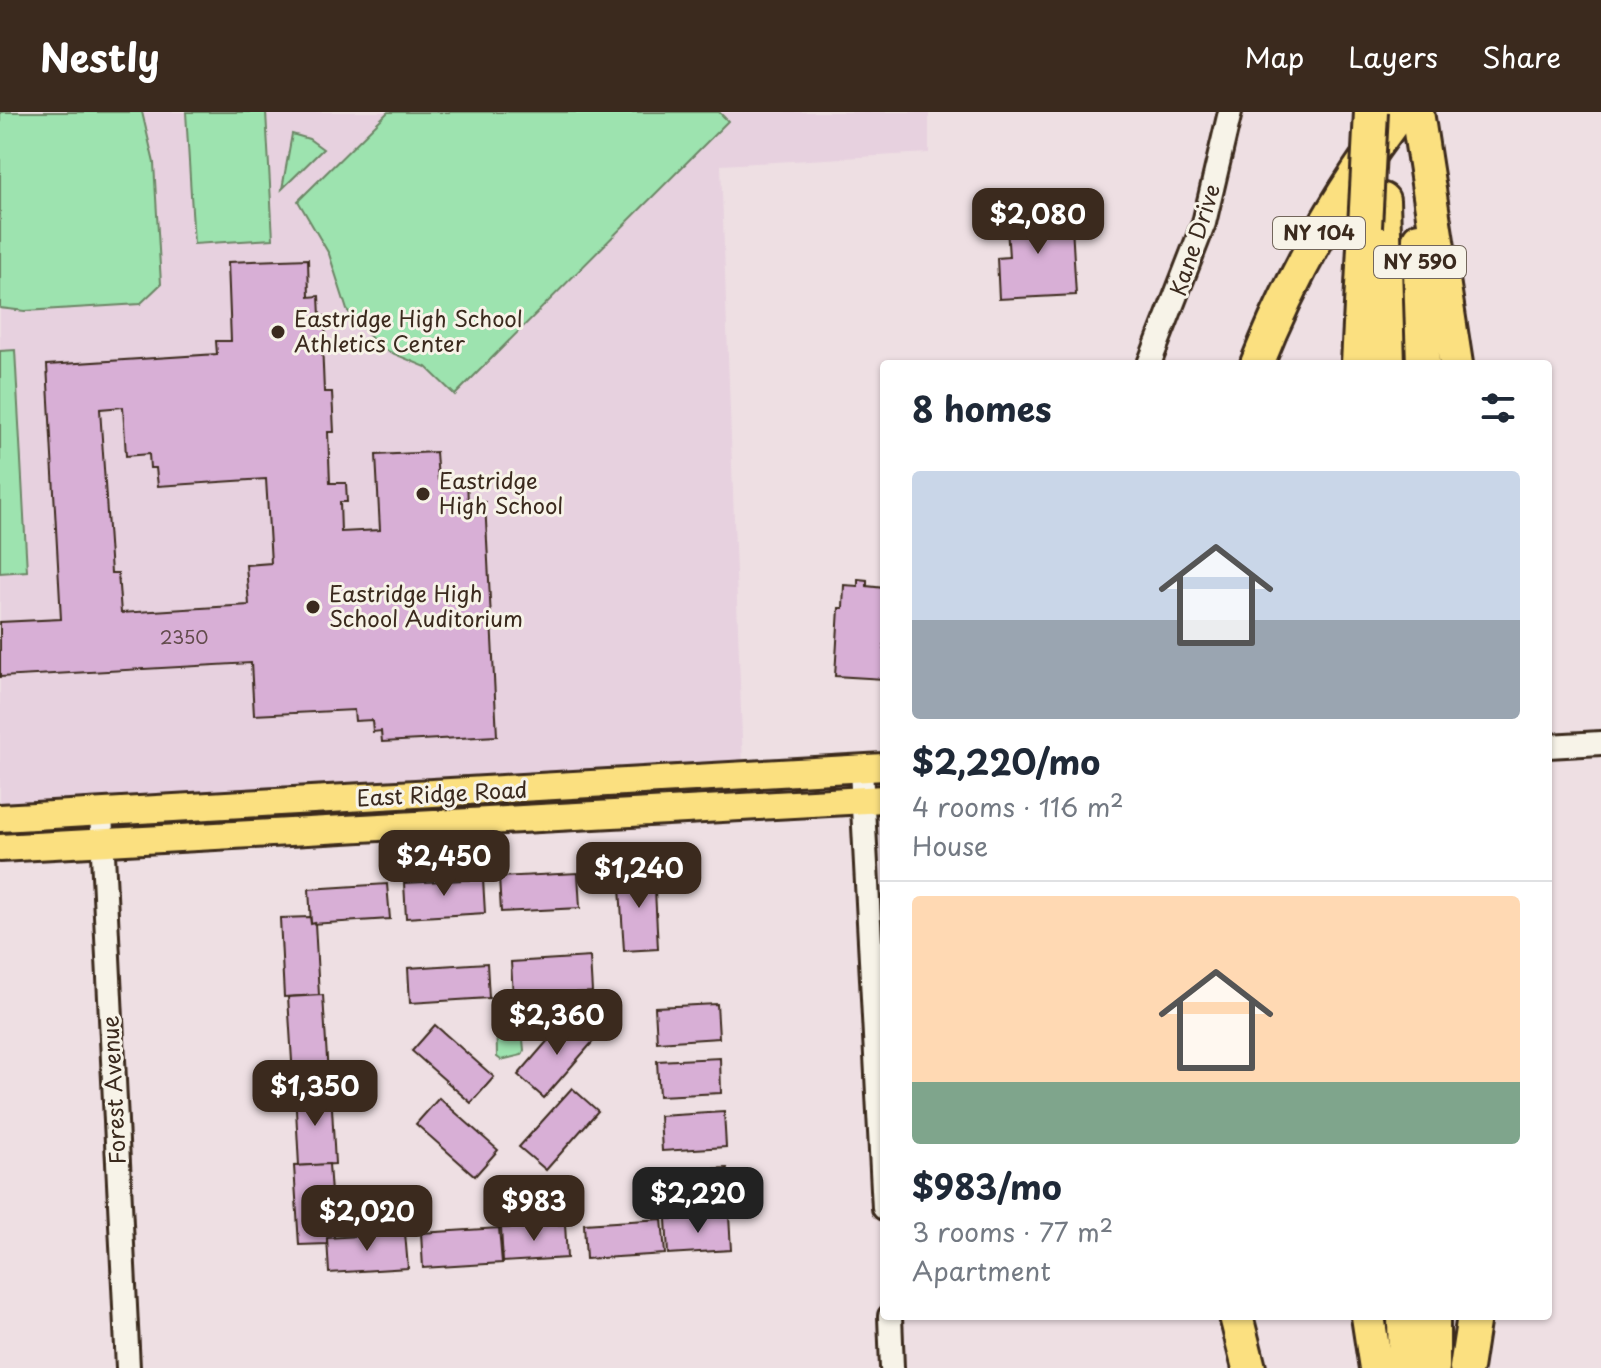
<!DOCTYPE html>
<html lang="en">
<head>
<meta charset="utf-8">
<style>
	body { margin:0; font-family:"Playpen Sans",sans-serif; background:#f2f2f3; color:#1f2937; height:100vh; display:flex; flex-direction:column; font-size:30px; white-space:nowrap }
	* { box-sizing:border-box; margin:0 }
	p { font-size:26px; color:#747a83 }
	.icon { flex:none; width:44px; height:44px; fill:none; stroke:currentColor; stroke-width:2; stroke-linecap:round; stroke-linejoin:round }
	.map { position:relative; flex:1; overflow:hidden }
	.drawer { position:absolute; left:880px; top:248px; width:672px; height:960px; display:flex; flex-direction:column; background:#fff; border-radius:8px; box-shadow:0 2px 6px #0004 }
	.drawer>* { flex:none }
	.price { position:absolute; translate:-50% -68px; padding:0 18px; border-radius:16px; background:#3b2a1e; color:#fff; font-size:26px; line-height:52px; filter:drop-shadow(0 2px 4px #0008) }
	.price::after { content:''; position:absolute; left:50%; top:48px; width:24px; height:18px; margin-left:-12px; background:inherit; clip-path:polygon(0 0,100% 0,50% 100%) }
	.price.selected { background:#222; color:#fff }
	ul { padding:0; list-style:none }
	li { display:grid; align-content:center; gap:16px; height:424px; padding:0 32px }
	li+li { border-top:2px solid #e0e1e3 }
	li span { display:grid; place-items:center; height:248px; border-radius:8px; color:#555 }
	li>.icon { margin-inline-start:auto }
	span .icon { width:144px; height:144px; fill:#fffc; stroke-width:1 }
	li b { font-size:34px }
	h2 { display:flex; justify-content:space-between; align-items:center; height:96px; padding:0 32px; font-size:34px }
	header { display:flex; align-items:center; gap:48px; box-sizing:border-box; height:112px; padding:0 40px; background:#3b2a1e; color:#fff }
	header strong { font-size:38px }
	nav { display:flex; gap:44px; margin-inline-start:auto; font-size:28px }
	.map>svg:first-child { display:block }
	.built { fill:#e7d1df }
	.park { fill:url(#park-crowns); stroke:#6c8666; stroke-width:2 }
	.pitch { fill:#9de3af; stroke:#6c8666; stroke-width:2 }
	.building { fill:#d8afd6; stroke:#3b2a1e; stroke-width:2; fill-rule:evenodd }
	.lines { fill:none; stroke-linecap:round; stroke-linejoin:round }
	.minor-casing { stroke:#3b2a1e; stroke-width:28 }
	.major-casing { stroke:#3b2a1e; stroke-width:32 }
	.highway-casing { stroke:#3b2a1e; stroke-width:38 }
	.minor { stroke:#f7f3e8; stroke-width:22 }
	.major { stroke:#fbe080; stroke-width:26 }
	.highway { stroke:#fbe080; stroke-width:32 }
	.highway-bridge-casing { stroke:#3b2a1e; stroke-width:38; stroke-linecap:butt }
	.highway-bridge { stroke:#fbe080; stroke-width:32 }
	.poi-dot { fill:#3b2a1e; stroke:#f7f3e8; stroke-width:3 }
	.labels { text-anchor:middle; stroke-width:6; stroke-linejoin:round; paint-order:stroke }
	.number-label { font-size:18px; fill:#624b4c }
	.shield { fill:#f7f3e8; stroke:#73665b; stroke-width:2 }
	.shield-label { font-size:20px; font-weight:bold; fill:#3b2a1e }
	.street-label { font-size:22px; fill:#3b2a1e; stroke:#f7f3e8 }
	.poi-label { font-size:22px; fill:#3b2a1e; stroke:#f7f3e8; text-anchor:start }
</style>
</head>
<body>
<header>
<strong>Nestly</strong>
<nav><a>Map</a><a>Layers</a><a>Share</a></nav>
</header>
<div class="map">
<svg width="1601" height="1256" viewBox="0 0 1601 1256">
	<defs>
		<pattern id="park-crowns" width="20" height="18" patternUnits="userSpaceOnUse" patternTransform="scale(2)"><rect width="20" height="18" fill="#9de3af"/><path d="M2 6a3 3 0 1 1 6 0M12 15a3 3 0 1 1 6 0" fill="none" stroke="#88c396"/></pattern>
	</defs>
	<rect width="100%" height="100%" fill="#eedfe3"/>
	<filter id="ink" filterUnits="userSpaceOnUse"><feTurbulence type="fractalNoise" baseFrequency=".0125" numOctaves="2"/><feDisplacementMap in="SourceGraphic" scale="16" xChannelSelector="R" yChannelSelector="G"/><feConvolveMatrix kernelMatrix="1 2 1 2 8 2 1 2 1" color-interpolation-filters="sRGB"/></filter>
	<g filter="url(#ink)">
		<!-- built -->
		<path class="built" d="M0,0H929V41L721,53L743,653L0,694Z"/>
		<!-- park -->
		<path class="park" d="M522,890L524,894L520,895L524,938L522,943L501,948L497,945L496,892Z"/>
		<!-- pitch -->
		<g class="pitch">
			<path d="M0,0H142L154,51L161,172L140,192L25,199L0,196Z"/>
			<path d="M186,0H266L273,127L194,132Z"/>
			<path d="M388,0H719L728,9L455,283L426,255L380,236L347,198L329,142L298,89Z"/>
			<path d="M292,22L309,27L323,37L282,77Z"/>
			<path d="M15,238L27,459L0,461V239Z"/>
		</g>
		<!-- building -->
		<g class="building">
			<path d="M1071,97L1076,183L999,187L997,146L1009,145L1006,101Z"/>
			<path d="M308,147L309,185L319,184L320,204H325L326,229H322L324,280H332L334,320H328L330,371H346L347,390H340L341,420L380,418L376,343L436,340L438,368L467,367L468,391L485,390L497,624L382,630L381,619L373,620L372,608L355,609L354,598L254,603L251,551L0,565V510L61,507L47,253L217,242L216,229H231L228,150ZM123,295L126,344L149,342L150,356H156L158,374L266,367L271,451L246,453L249,493L121,501L118,461H111L100,297Z"/>
			<path d="M858,467L867,468V474L884,476V567L835,564L839,496H843L844,473L858,474Z"/>
			<path d="M654,758L658,837L624,839L619,760Z"/>
			<path d="M578,761L580,796L501,800L499,765Z"/>
			<path d="M483,767L485,801L406,806L404,771Z"/>
			<path d="M387,772L390,807L311,812L309,777Z"/>
			<path d="M310,805L311,812L315,811L319,883L284,885L280,806Z"/>
			<path d="M590,845L592,880L513,884L511,850Z"/>
			<path d="M487,851L489,886L410,891L408,856Z"/>
			<path d="M323,883L328,963L293,965L288,885Z"/>
			<path d="M717,892L719,926L657,930L655,895Z"/>
			<path d="M569,904L596,926L544,986L518,963Z"/>
			<path d="M435,913L494,965L471,991L412,939Z"/>
			<path d="M720,946L721,981L659,984L657,949Z"/>
			<path d="M572,976L598,999L546,1058L519,1035Z"/>
			<path d="M331,977L335,1052L299,1054L295,979Z"/>
			<path d="M439,986L498,1038L475,1064L416,1012Z"/>
			<path d="M724,1000L726,1035L662,1039L660,1004Z"/>
			<path d="M329,1052L334,1126H327V1132L299,1133L294,1054Z"/>
			<path d="M727,1056L729,1090L666,1094L664,1059Z"/>
			<path d="M729,1104L731,1138L668,1142L666,1107Z"/>
			<path d="M662,1107L665,1142L586,1147L584,1112Z"/>
			<path d="M565,1112L567,1146L503,1150L501,1116Z"/>
			<path d="M499,1116L502,1151L423,1156L421,1121Z"/>
			<path d="M405,1121L408,1156L329,1161L327,1126Z"/>
		</g>
		<g class="lines">
			<!-- minor casing -->
			<g class="minor-casing">
				<g id="minor">
					<path d="M1149,252L1204,111L1230,0"/>
					<path d="M1548,634L1601,631"/>
					<path d="M861,657L884,1096"/>
					<path d="M101,701L128,1256"/>
					<path d="M890,1204L892,1256"/>
				</g>
			</g>
			<!-- major casing -->
			<g class="major-casing">
				<g id="major">
					<path d="M0,706L884,655"/>
					<path d="M0,736L884,687"/>
				</g>
			</g>
			<!-- highway casing -->
			<g class="highway-casing">
				<g id="highway">
					<path d="M1417,0L1456,252"/>
					<path d="M1383,88L1388,252"/>
					<path d="M1419,127L1423,252"/>
					<path d="M1257,252C1293,161 1341,78 1400,0"/>
					<path d="M1358,252L1365,115"/>
					<path d="M1236,1204L1249,1256"/>
					<path d="M1368,1204L1376,1256"/>
					<path d="M1404,1204L1405,1256"/>
					<path d="M1433,1204V1256"/>
					<path d="M1466,1256L1474,1204"/>
				</g>
			</g>
			<!-- minor -->
			<use href="#minor" class="minor"/>
			<!-- major -->
			<use href="#major" class="major"/>
			<!-- highway -->
			<use href="#highway" class="highway"/>
			<!-- highway-bridge casing -->
			<g class="highway-bridge-casing">
				<path id="highway-bridge" d="M1365,115L1371,0"/>
			</g>
			<!-- highway-bridge -->
			<use href="#highway-bridge" class="highway-bridge"/>
		</g>
	</g>
	<!-- markers -->
	<g class="poi-dot">
		<circle cx="278" cy="220" r="8"/>
		<circle cx="423" cy="382" r="8"/>
		<circle cx="313" cy="495" r="8"/>
	</g>
	<g class="labels">
		<!-- number labels -->
		<g class="number-label">
			<text x="184" y="532">2350</text>
		</g>
		<!-- shield labels -->
		<g class="shield">
			<rect x="1273" y="105" width="92" height="32" rx="6"/>
			<rect x="1374" y="134" width="92" height="32" rx="6"/>
		</g>
		<g class="shield-label">
			<text x="1319" y="128">NY 104</text>
			<text x="1420" y="157">NY 590</text>
		</g>
		<!-- street labels -->
		<g class="street-label">
			<text transform="translate(1195 128) rotate(-72)" y="8">Kane Drive</text>
			<text transform="translate(442 682) rotate(-3)" y="8">East Ridge Road</text>
			<text transform="translate(114 978) rotate(-93)" y="8">Forest Avenue</text>
		</g>
		<!-- poi labels -->
		<g class="poi-label">
			<text x="294" y="215">Eastridge High School<tspan x="294" dy="25">Athletics Center</tspan></text>
			<text x="439" y="377">Eastridge<tspan x="439" dy="25">High School</tspan></text>
			<text x="329" y="490">Eastridge High<tspan x="329" dy="25">School Auditorium</tspan></text>
		</g>
	</g>
</svg>
<b class="price" style="left:1038px;top:144px">$2,080</b>
<b class="price" style="left:444px;top:786px">$2,450</b>
<b class="price" style="left:639px;top:798px">$1,240</b>
<b class="price" style="left:557px;top:945px">$2,360</b>
<b class="price" style="left:315px;top:1016px">$1,350</b>
<b class="price selected" style="left:698px;top:1123px">$2,220</b>
<b class="price" style="left:534px;top:1131px">$983</b>
<b class="price" style="left:367px;top:1141px">$2,020</b>
<section class="drawer">
<h2>8 homes<svg class="icon" aria-label="filters" viewBox="0 0 24 24"><path d="M4 7h16M4 17h16"/><circle cx="9" cy="7" r="2"/><circle cx="15" cy="17" r="2"/></svg></h2>
<ul>
<li><span style="background:linear-gradient(#c9d6e8 60%,#9aa5b1 0)"><svg class="icon" aria-label="home" viewBox="0 0 24 24"><path d="M3 11l9-7 9 7M6 9v11h12V9"/></svg></span><div><b>$2,220/mo</b><p>4 rooms · 116 m²</p><p>House</p></div></li>
<li><span style="background:linear-gradient(#ffd9b3 75%,#7fa58c 0)"><svg class="icon" aria-label="home" viewBox="0 0 24 24"><path d="M3 11l9-7 9 7M6 9v11h12V9"/></svg></span><div><b>$983/mo</b><p>3 rooms · 77 m²</p><p>Apartment</p></div></li>
</ul>
</section>
</div>
</body>
</html>
